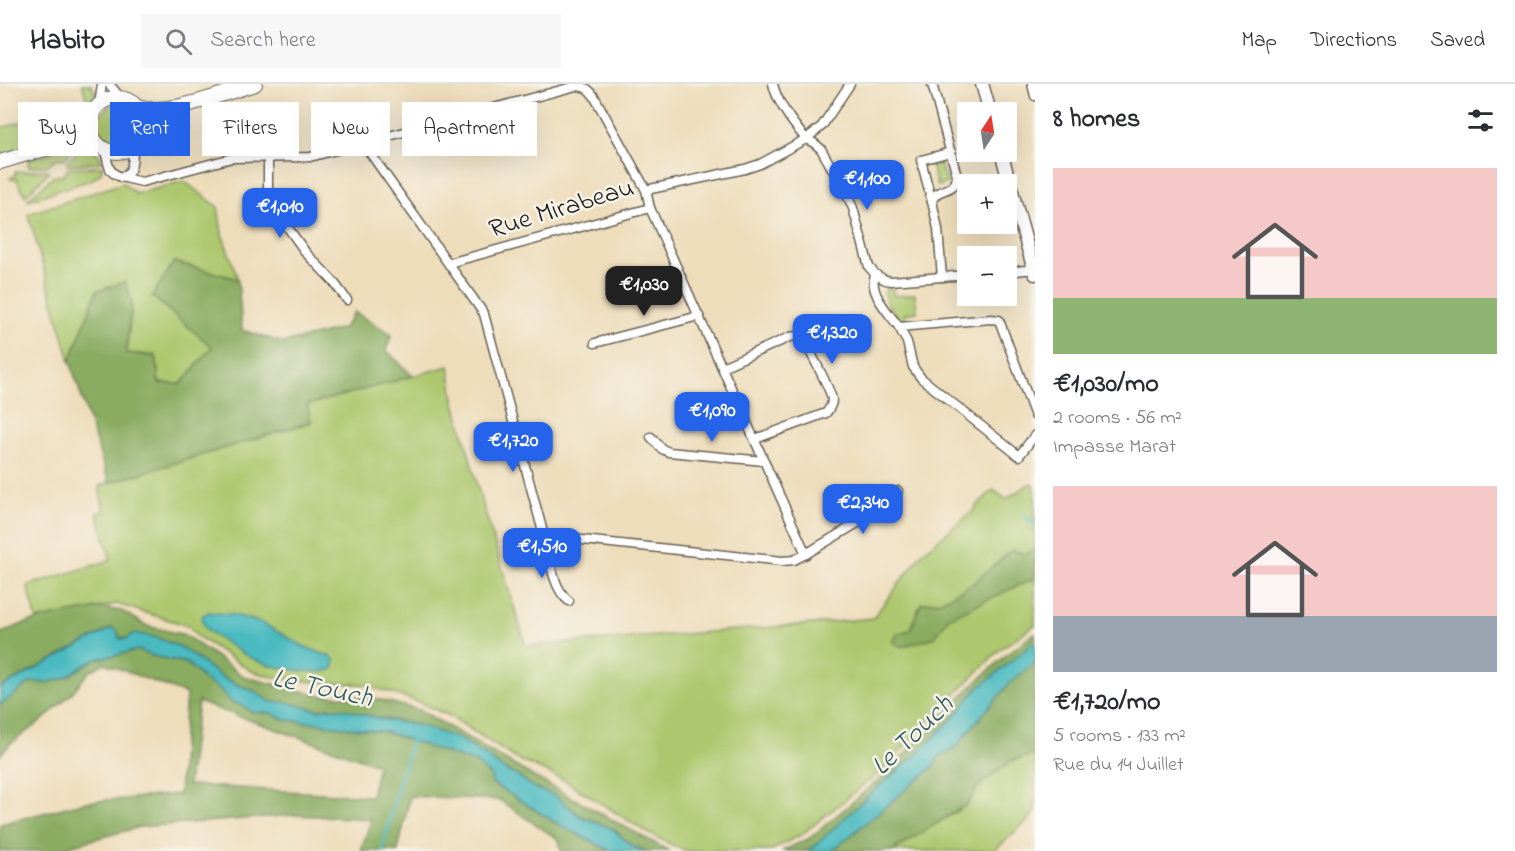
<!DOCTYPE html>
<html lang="en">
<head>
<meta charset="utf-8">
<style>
	body { margin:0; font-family:"Indie Flower",sans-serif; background:#f7f7f7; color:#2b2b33; height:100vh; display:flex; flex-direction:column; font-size:22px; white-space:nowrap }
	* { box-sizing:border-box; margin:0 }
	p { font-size:20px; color:#7c7c81 }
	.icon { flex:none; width:33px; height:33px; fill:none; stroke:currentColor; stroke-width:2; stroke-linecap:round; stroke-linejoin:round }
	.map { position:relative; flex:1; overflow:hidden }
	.sheet { display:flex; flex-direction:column; background:#fff; width:480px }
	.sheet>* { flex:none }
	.banner { position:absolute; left:18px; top:18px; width:570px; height:54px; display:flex; gap:12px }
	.needle { width:39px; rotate:12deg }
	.controls { position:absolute; left:957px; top:18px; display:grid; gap:12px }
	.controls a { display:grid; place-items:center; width:60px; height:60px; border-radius:0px; background:#fff; box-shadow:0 6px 24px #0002; font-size:30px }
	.price { position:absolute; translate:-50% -51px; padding:0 14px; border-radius:12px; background:#2563eb; color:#fff; font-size:20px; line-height:39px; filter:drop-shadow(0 2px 3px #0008) }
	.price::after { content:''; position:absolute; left:50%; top:36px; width:18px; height:14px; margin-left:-9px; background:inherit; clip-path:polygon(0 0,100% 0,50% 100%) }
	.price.on { background:#222; color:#fff }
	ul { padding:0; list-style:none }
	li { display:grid; align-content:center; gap:12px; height:318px; padding:0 18px }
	li span { display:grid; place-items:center; height:186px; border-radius:0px; color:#555 }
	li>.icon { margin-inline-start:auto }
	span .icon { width:108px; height:108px; fill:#fffc; stroke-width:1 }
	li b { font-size:26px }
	h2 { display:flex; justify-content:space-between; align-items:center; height:72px; padding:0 18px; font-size:26px }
	.pill { padding:0 21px; border-radius:0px; background:#fff; box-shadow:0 6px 24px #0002; font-size:21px; line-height:54px }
	.pill.on { background:#2563eb; color:#fff }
	header { display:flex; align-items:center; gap:36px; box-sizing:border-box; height:84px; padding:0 30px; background:#fff; border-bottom:2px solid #e1e1e2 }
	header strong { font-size:28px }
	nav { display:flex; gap:33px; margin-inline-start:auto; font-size:21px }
	.search { width:420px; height:54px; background:#f7f7f7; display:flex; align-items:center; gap:15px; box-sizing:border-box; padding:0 21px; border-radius:0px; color:#7c7c81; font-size:22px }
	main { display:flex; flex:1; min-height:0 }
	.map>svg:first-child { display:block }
	.green { fill:#acc76d; stroke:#647244; stroke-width:1.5 }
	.forest { fill:#89ac60; stroke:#52643e; stroke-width:1.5; fill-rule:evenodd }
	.water { fill:#4abac0; stroke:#336b6e; stroke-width:1.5 }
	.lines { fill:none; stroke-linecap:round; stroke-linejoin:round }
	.stream { stroke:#4abac0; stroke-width:3 }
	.minor-casing { stroke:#666054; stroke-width:11 }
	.secondary-casing { stroke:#666054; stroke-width:15 }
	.primary-casing { stroke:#666054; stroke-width:16 }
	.minor { stroke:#fff; stroke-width:8 }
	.secondary { stroke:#fff; stroke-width:12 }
	.primary { stroke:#fff; stroke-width:14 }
	.labels { text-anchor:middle; stroke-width:5; stroke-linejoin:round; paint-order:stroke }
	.street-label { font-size:27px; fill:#1c1c1c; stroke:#f7f3e8 }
	.water-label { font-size:28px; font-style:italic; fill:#2e5b5e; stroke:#f7f3e8 }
</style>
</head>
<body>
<header>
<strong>Habito</strong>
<div class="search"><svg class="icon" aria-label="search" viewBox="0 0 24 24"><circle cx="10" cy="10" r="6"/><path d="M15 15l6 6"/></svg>Search here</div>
<nav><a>Map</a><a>Directions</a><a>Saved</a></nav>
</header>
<main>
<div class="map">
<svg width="1035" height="767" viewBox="0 0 1035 767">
	<rect width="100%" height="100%" fill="#f7f3e8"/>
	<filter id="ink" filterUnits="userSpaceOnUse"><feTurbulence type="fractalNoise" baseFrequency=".0167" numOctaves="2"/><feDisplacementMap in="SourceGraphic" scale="12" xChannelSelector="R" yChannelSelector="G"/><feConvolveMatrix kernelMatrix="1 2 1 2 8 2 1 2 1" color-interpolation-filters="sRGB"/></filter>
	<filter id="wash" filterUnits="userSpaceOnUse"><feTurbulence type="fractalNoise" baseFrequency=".008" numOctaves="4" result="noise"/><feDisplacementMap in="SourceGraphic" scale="24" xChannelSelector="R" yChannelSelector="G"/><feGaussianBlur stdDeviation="1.35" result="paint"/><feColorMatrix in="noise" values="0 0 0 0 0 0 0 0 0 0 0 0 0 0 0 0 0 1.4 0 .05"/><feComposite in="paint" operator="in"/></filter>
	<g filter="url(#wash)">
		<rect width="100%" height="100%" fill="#edb"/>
		<!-- green -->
		<g class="green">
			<path d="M82,0H91L93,5L96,8L87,27L77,40L81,30L80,20L87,17Z"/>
			<path d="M78,21C79,30 71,36 74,45L54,56L0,73V44Z"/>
			<circle cx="118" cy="42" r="21"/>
			<path d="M76,63L64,75C55,73 53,77 47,82L29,83L28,78L35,73Z"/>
			<path d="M83,63C93,65 99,67 102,78L68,81L67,79V77Z"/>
			<path d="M940,75L944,94L951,92C950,100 943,100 937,102L930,78Z"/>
			<path d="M103,82L100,90L91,96L28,116L29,114L54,92C60,93 66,92 68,84Z"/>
			<path d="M48,86L49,88L25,112L24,107L21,106L17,95L12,96L10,94L15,92V88Z"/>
			<path d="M184,97L218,123L222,150L238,195L174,178L213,263L180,301L159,299L156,272L126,269L132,218L97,207L70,277L28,130L123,99L136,110Z"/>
			<path d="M889,204L893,205L894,212L915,210L917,228L905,230V237C894,233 883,217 885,206Z"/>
			<path d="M449,282L454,315L480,411L526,562L812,540L873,534L923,468L973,427L978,420L993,406L1006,415L1031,399L1035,402V541L1000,565L912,654L884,685L802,750L770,767H688L681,765L650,750L564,696L515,674L450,632L418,618L389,608L374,604L373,601L313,598L273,593L251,587L197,552L189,542L117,520L37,536L28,504L29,501L111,476L97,429L104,427L99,402L311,338L307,321Z"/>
			<path d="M1035,670V730L994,767H892L968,720L977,703L1011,677Z"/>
		</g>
		<!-- forest -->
		<g class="forest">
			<path d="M174,178L238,195L242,246L284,259L344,244L354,228L392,250L386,266L413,292L307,321L311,338L109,399L70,277L97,207L125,198L132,218L126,269L156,272L159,299L181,300L212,263L152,212Z"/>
			<path d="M1035,465V494L948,534L935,553L901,563L892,557L899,549L910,546L921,519L941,517L972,500L1012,466L1026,470Z"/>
			<path d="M101,524L122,527L147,542L185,551L245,593L318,611L373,614L420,626L534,693L669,767H646L632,762L613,745L581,732L554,711L536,705L519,693L502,684L486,672L418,641L329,624L318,626L284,618H271L256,608L225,595L181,563L119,553L112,544L0,604V549C10,547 17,541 26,539C51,531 76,528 101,524Z"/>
			<path d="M1035,549V557L975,607L955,632L917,670L868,712L816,761L807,767H782L810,754L888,688L969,605L1006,571Z"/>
			<path d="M139,566L153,572L187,579L207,598L222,607L231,618L242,621L252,628L271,629L285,636L320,639L328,641L386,648L476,679L491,692L492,699L561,742L611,767H561L559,756L499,716L410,712L398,767H361L371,735L294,731L140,743L51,767H0V740L86,718L179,710L186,610L104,579L89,588L71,610L44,635L10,660L0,671V621L22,605L26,600L34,598L46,599L65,594L93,576ZM198,618L378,681L371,712L188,701Z"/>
			<path d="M1035,578V670L1011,677L977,703L968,720L892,767H832L933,683L939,672L957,662L966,650L1009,600Z"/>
		</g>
		<!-- water -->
		<g class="water">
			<path d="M209,528L235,531L262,539L303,562L332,573L335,577L333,585C324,589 315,588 305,587C267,584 252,577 220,555C211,549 200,543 203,531Z"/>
			<path d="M112,544L118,548L119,554L126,555L135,549L155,553L181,563L225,595L256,608L271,618H284L318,626L329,624L345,625L381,635L418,641L460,655L486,672L502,684L519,693L536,705L554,711L580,732L613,745L632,762L646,767H611L561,742L492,699L491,692L476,679L386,648L328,641L320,639L285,636L271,629L252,628L242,621L231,618L222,607L207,598L187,579L153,572L139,566L93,576L65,594L46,599L35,598L27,600L22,605L0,621V604Z"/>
			<path d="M1035,557V578L1009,600L966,650L957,662L939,672L933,683L832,767H807L816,761L868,712L917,670L955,632L975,607Z"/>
		</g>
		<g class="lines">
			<!-- stream -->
			<g class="stream">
				<path d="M1024,431L1035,440"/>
				<path d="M382,767L398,703L413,653"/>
			</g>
		</g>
	</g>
	<g filter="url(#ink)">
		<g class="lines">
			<!-- minor casing -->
			<g class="minor-casing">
				<g id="minor">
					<path d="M109,0L121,14"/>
					<path d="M850,0L822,42L806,55L814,59L821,65L847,111L853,124L869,183C875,191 881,196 891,197L968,191"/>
					<path d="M932,0L957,92C955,111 938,101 932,117L938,145L942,193"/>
					<path d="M1032,0L1035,12"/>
					<path d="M99,21L102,0"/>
					<path d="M104,65C110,79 105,87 121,93C136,88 131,75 134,62"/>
					<path d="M268,73V110L271,120L306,169L333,197L347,216"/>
					<path d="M121,93L142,98L232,74L310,73L363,59"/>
					<path d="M646,106L594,12C589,5 585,2 576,2L363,59L484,230L544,452L783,477L794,476L806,470L650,124"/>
					<path d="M932,118L921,76L951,68"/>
					<path d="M449,179L650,124L646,106L745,85L760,80L806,55C794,41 777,18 773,0"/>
					<path d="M1006,188L1035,185"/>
					<path d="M875,191C868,209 889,229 899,243"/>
					<path d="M595,259L699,232"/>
					<path d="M722,283L790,253C793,252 797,252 800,253C806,257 832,309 832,316C832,322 829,325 826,329L755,355"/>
					<path d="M1035,332L999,236L991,235L899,243L907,258L913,283L921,294L1019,372L1035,351"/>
					<path d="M651,353L662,365L669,368L764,377"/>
					<path d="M544,452C549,471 553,506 569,517"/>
					<path d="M806,470L884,423L898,407"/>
				</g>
			</g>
			<!-- secondary casing -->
			<g class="secondary-casing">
				<g id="secondary">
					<path d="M982,0L990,28"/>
					<path d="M1001,68L1035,190"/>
				</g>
			</g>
			<!-- primary casing -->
			<g class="primary-casing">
				<g id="primary">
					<circle cx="117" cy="41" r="27"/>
					<path d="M139,24C174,30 221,10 255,0"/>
					<path d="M56,57L77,47L90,38"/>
					<path d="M0,78L30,69L80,57L98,61"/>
				</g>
			</g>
			<!-- minor -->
			<use href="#minor" class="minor"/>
			<!-- secondary -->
			<use href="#secondary" class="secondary"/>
			<!-- primary -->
			<use href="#primary" class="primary"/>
		</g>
	</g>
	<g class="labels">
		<!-- street labels -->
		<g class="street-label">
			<text transform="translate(561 123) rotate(-17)" y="9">Rue Mirabeau</text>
		</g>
		<!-- water labels -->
		<g class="water-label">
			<text transform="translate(323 602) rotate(12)" y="10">Le Touch</text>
			<text transform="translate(911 650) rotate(-44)" y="10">Le Touch</text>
		</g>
	</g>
</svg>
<div class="controls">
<a><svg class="needle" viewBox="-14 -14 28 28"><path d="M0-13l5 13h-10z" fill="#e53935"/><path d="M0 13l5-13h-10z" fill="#7c7c81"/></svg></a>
<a>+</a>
<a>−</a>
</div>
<b class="price" style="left:867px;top:127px">€1,100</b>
<b class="price" style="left:280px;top:155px">€1,010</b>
<b class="price on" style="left:644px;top:233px">€1,030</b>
<b class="price" style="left:832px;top:281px">€1,320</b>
<b class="price" style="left:712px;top:359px">€1,090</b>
<b class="price" style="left:513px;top:389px">€1,720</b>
<b class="price" style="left:863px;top:451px">€2,340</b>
<b class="price" style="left:542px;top:495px">€1,510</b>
<div class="banner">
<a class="pill">Buy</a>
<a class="pill on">Rent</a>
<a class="pill">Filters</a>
<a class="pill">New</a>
<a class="pill">Apartment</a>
</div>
</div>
<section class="sheet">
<h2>8 homes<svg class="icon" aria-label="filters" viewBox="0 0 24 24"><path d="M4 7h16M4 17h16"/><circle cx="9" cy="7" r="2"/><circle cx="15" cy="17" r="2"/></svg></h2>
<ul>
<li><span style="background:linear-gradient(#f6c9c9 70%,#8fb573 0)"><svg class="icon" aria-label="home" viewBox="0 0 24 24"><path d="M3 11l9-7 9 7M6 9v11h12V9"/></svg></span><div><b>€1,030/mo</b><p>2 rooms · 56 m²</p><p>Impasse Marat</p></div></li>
<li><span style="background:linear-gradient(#f6c9c9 70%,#9aa5b1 0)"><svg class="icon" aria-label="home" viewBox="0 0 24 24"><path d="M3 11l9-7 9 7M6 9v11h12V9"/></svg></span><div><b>€1,720/mo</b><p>5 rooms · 133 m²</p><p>Rue du 14 Juillet</p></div></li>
</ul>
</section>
</main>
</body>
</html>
